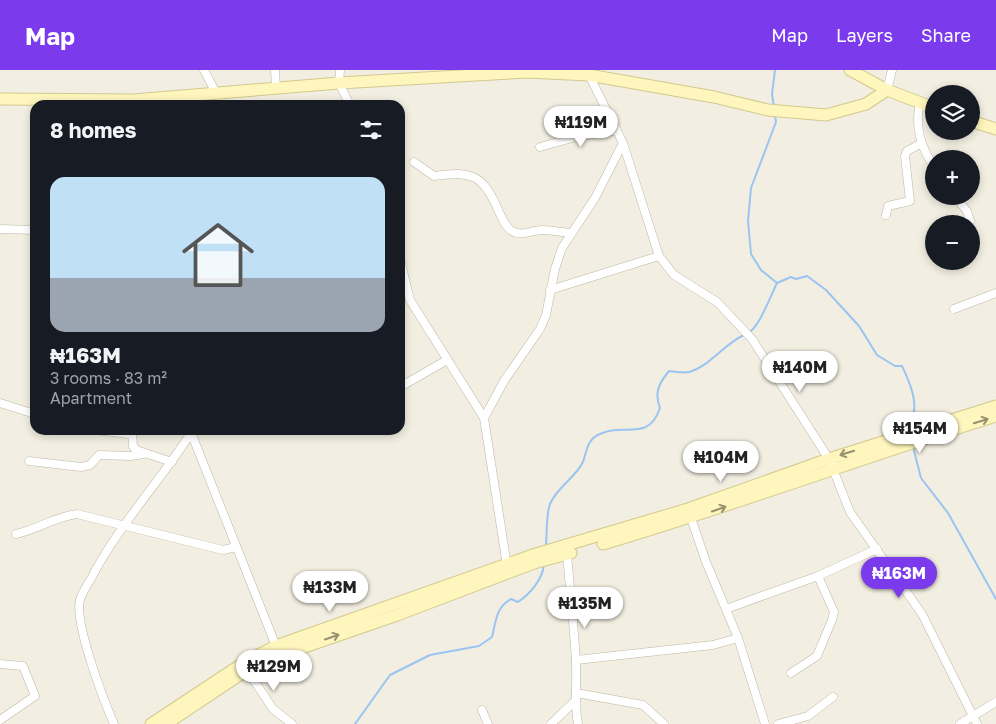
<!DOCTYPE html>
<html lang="en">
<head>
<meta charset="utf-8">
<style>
	body { margin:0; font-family:"Golos Text",sans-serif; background:#20242c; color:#f1f3f6; height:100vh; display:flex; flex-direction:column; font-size:19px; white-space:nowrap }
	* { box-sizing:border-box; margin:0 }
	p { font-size:16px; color:#9ea1a6 }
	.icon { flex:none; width:28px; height:28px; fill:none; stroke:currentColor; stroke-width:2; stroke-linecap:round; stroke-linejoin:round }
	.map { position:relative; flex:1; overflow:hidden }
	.drawer { position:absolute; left:30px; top:30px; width:375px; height:335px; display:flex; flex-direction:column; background:#171b24; border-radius:15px; box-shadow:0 2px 8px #0003 }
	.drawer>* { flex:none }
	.fabs { position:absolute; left:925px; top:15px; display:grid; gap:10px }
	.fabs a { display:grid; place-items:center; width:55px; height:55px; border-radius:50%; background:#171b24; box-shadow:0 2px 8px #0003; font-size:25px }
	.price { position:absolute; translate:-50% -42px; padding:0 11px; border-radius:18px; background:#fff; color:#222; font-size:16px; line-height:32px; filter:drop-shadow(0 1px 2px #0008) }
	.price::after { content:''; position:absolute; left:50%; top:30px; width:15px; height:11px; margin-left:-8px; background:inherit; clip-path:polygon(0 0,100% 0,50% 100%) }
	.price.current { background:#7c3aed; color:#fff }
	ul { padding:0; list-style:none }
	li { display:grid; align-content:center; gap:10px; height:265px; padding:0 20px }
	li+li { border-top:1px solid #363941 }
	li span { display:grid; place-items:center; height:155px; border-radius:15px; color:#555 }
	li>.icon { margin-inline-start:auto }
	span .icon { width:90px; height:90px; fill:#fffc; stroke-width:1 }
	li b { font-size:21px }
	h2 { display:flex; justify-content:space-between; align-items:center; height:60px; padding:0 20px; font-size:21px }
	header { display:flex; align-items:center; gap:30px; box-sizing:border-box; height:70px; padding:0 25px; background:#7c3aed; color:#fff }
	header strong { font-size:24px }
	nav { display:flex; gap:28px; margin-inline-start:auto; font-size:18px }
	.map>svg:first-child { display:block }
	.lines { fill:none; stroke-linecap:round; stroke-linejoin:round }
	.stream { stroke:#9ac4f2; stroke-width:2 }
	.minor-casing { stroke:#bdb7a4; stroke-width:9 }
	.secondary-casing { stroke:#d3c98f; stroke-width:13 }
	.minor { stroke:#fff; stroke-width:8 }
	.secondary { stroke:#fff6be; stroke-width:11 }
	.oneway { stroke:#989171 }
</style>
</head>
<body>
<header>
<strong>Map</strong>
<nav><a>Map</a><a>Layers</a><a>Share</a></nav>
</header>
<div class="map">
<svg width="996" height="654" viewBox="0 0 996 654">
	<rect width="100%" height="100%" fill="#f2eee1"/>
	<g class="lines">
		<!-- stream -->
		<g class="stream">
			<path d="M774,37L772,24L775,0"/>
			<path d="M775,45L776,52L751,118L748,151L751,184L761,200L777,213L791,207L796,209L807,206L826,220L859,256L877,285L895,296H902C908,309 916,326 914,341C913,348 908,352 910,360"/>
			<path d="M748,263C760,256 770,227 777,213"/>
			<path d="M913,377L921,408L948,443L996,529"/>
			<path d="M546,475C547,463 546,445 550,434C557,417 576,407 583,392C587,381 587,369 600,364C624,352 648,373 660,338C654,323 659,313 669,301C675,302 683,303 689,302C710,296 724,274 744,265"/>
			<path d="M355,654L390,605L430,585L479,576L492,567C496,551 496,537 511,529L518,532C530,524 542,510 544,495"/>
		</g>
		<!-- minor casing -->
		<g class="minor-casing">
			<g id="minor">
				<path d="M204,0L216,23"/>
				<path d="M275,0L276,18"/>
				<path d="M340,0L339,13L350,35"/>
				<path d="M589,5L623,73L659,186L674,205L717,232L752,269L829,389L850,442L922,544L977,654"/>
				<path d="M887,20L892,0"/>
				<path d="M920,32C915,55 920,77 934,96"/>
				<path d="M540,77L576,67L617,60"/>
				<path d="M414,92L434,106C473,100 484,106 499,142C503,149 505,157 512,161C522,167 532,160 542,160C551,160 561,162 569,163"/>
				<path d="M954,126L967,141L970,151"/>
				<path d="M886,145L888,136L910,131L905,86L907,81L922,73"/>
				<path d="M0,159L35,160"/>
				<path d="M400,189L410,230L484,348L507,496"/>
				<path d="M550,220L659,186"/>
				<path d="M954,239L996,223"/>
				<path d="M400,317L447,290"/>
				<path d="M0,333L35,344"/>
				<path d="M484,348L504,311L540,259L546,245L555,199L562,178L595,128L623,73"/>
				<path d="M95,360L128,364L132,361L133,376L136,380L172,392"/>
				<path d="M190,360L276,576"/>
				<path d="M29,391L81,397L90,395L99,385L130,386L144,384"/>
				<path d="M691,448L706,492L738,568L765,654"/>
				<path d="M16,464C39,459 54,447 77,444L223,480L236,477"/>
				<path d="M567,484C570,520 574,556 576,593C577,614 574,633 578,654"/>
				<path d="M726,539L818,506L877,479"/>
				<path d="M576,590L713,575L738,568"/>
				<path d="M0,594L23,596L35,626L0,650"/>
				<path d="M247,600L273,639L292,654"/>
				<path d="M791,603L817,586L832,550L834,542L818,506"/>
				<path d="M576,623L643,635L664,654"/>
				<path d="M482,640L488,654"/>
				<path d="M114,654C104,631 74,553 80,530C82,521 90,512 94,503C121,453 160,411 191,363"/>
				<path d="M551,654L574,632"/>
				<path d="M778,654L808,646L833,627"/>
				<path d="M960,654L996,632"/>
			</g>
		</g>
		<!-- secondary casing -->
		<g class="secondary-casing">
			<g id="secondary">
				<path d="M850,0L887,20L934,38"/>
				<path d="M0,29L134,30L339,13L527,2L589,5L714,27L768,40L826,45L866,34L887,20"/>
				<path d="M971,51L996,59"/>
				<path d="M603,474C735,435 864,387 996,346"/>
				<path d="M151,654L245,592L276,576L536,484L688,439L829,389L996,336"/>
				<path d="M166,654L247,600L278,586L397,545L534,493L571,483"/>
			</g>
		</g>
		<!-- minor -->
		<use href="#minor" class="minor"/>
		<!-- secondary -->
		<use href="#secondary" class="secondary"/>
	</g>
	<!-- one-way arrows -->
	<defs><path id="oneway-shaft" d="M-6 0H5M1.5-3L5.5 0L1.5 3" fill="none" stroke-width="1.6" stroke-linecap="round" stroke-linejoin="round" transform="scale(1.25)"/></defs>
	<g class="oneway">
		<use href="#oneway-shaft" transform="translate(981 351) rotate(-17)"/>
		<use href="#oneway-shaft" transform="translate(847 383) rotate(163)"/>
		<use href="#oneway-shaft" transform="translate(719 439) rotate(-19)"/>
		<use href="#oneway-shaft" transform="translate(332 567) rotate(-19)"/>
	</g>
</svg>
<div class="fabs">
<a><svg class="icon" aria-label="layers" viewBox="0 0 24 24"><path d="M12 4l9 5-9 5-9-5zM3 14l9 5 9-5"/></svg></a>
<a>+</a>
<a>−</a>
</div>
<b class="price" style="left:581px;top:78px">₦119M</b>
<b class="price" style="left:800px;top:323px">₦140M</b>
<b class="price" style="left:920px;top:384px">₦154M</b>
<b class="price" style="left:721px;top:413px">₦104M</b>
<b class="price current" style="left:899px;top:529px">₦163M</b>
<b class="price" style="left:330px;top:543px">₦133M</b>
<b class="price" style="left:585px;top:559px">₦135M</b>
<b class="price" style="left:274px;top:622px">₦129M</b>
<section class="drawer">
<h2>8 homes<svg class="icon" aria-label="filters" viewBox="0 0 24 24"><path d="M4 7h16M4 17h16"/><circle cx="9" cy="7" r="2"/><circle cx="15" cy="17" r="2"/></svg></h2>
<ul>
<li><span style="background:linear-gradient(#bfe0f5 65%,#9aa5b1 0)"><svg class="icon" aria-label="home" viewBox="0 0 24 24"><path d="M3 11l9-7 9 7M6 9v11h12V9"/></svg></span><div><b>₦163M</b><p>3 rooms · 83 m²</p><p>Apartment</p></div></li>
</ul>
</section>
</div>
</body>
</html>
